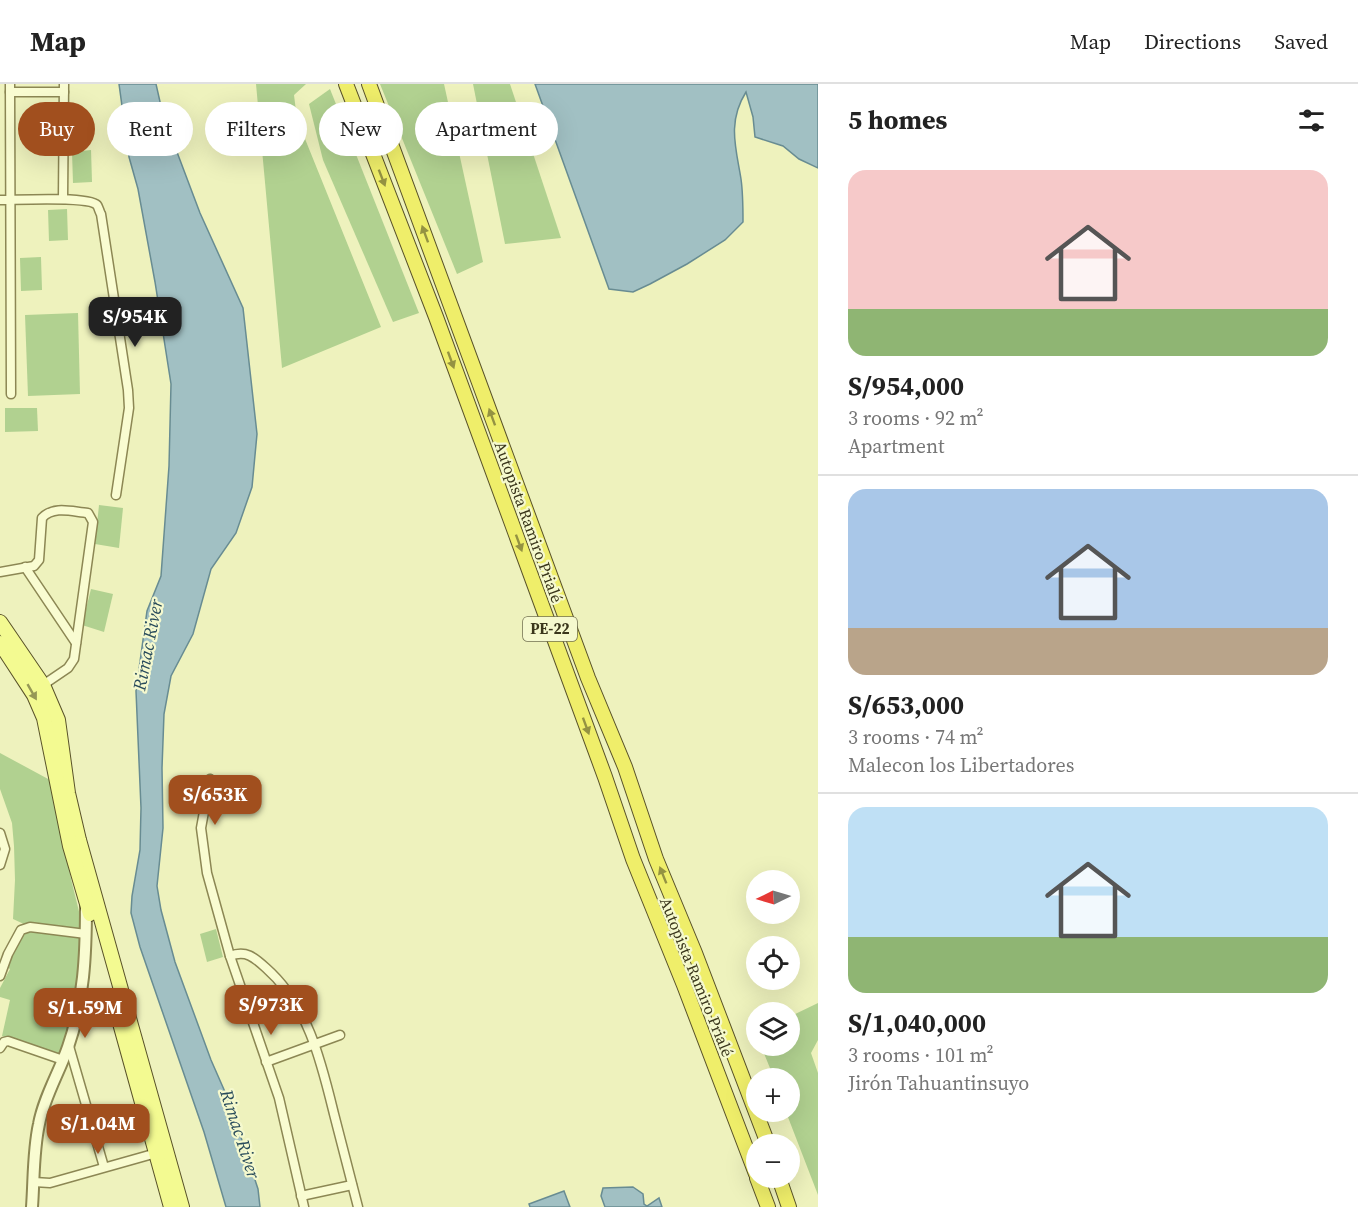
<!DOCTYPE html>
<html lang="en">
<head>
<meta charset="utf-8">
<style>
	body { margin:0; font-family:"Source Serif 4",serif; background:#f6f6f6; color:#222; height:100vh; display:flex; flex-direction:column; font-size:22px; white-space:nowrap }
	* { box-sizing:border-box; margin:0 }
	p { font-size:20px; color:#767676 }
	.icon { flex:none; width:33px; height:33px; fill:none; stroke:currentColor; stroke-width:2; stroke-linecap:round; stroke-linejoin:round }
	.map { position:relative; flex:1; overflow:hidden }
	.drawer { display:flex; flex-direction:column; background:#fff; width:540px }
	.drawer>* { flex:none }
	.hud { position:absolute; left:18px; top:18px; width:570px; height:54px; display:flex; gap:12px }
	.needle { width:39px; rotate:265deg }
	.fabs { position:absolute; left:746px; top:786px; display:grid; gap:12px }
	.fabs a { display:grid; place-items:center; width:54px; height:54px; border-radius:50%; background:#fff; box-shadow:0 6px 24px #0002; font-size:30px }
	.price { position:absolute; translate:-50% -51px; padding:0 14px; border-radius:12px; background:#a14f1e; color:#fff; font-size:20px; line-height:39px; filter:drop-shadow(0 2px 3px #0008) }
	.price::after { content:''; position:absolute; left:50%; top:36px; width:18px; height:14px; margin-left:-9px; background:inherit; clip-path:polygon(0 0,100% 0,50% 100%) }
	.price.on { background:#222; color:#fff }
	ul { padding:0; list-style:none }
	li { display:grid; align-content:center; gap:12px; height:318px; padding:0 30px }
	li+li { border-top:2px solid #e0e0e0 }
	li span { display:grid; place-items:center; height:186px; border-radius:18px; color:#555 }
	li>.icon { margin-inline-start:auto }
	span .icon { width:108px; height:108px; fill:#fffc; stroke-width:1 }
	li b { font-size:26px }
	h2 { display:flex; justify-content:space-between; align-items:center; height:72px; padding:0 30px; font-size:26px }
	.pill { padding:0 21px; border-radius:27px; background:#fff; box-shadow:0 6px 24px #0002; font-size:21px; line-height:54px }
	.pill.on { background:#a14f1e; color:#fff }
	header { display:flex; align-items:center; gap:36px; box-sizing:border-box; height:84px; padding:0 30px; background:#fff; border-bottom:2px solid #e0e0e0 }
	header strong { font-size:28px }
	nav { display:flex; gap:33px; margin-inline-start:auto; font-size:21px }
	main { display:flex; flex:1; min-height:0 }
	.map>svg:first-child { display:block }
	.green { fill:#b1d190 }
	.water { fill:#a1c0c3; stroke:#688c92; stroke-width:1.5 }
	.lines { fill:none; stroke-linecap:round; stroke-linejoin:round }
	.minor-casing { stroke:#8c8754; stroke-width:11 }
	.tertiary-casing { stroke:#8c8754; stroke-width:14 }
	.primary-casing { stroke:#595229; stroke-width:16 }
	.trunk-casing { stroke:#595229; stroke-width:16 }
	.minor { stroke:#f9fcd1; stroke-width:8 }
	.tertiary { stroke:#f9fcd1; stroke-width:10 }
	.primary { stroke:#f3fa91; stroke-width:14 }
	.trunk { stroke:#efee6a; stroke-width:14 }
	.oneway { fill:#949242 }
	.oneway2 { fill:#969856 }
	.labels { text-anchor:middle; stroke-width:4.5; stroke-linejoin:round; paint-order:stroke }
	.shield { fill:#f5f9ce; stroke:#727051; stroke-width:1.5 }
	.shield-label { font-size:15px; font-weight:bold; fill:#3a361b }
	.street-label { font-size:16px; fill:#3a361b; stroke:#f5f9ce }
	.water-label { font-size:18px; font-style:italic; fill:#284b5b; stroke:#f5f9ce }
</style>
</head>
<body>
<header>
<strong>Map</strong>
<nav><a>Map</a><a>Directions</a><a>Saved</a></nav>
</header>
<main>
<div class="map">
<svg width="818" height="1123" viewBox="0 0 818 1123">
	<rect width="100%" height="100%" fill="#eef2bd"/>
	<!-- green -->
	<g class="green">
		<path d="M256,0H306L294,11L297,35L381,243L282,284Z"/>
		<path d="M380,0H444L483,178L457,190Z"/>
		<path d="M473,0H510L561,154L505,160Z"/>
		<path d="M330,5L419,229L393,238L323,76L309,20Z"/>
		<path d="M91,66L92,98L73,99L72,68Z"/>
		<path d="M67,125L68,156L49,157L48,126Z"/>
		<path d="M41,173L42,206L21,207L20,174Z"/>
		<path d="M78,229L80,310L28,312L25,231Z"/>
		<path d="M5,324H37L38,347L5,348Z"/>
		<path d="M99,421L123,424L119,464L95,460Z"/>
		<path d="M91,505L113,510L104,548L82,541Z"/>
		<path d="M0,669L50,696C56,727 62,759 70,790C74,810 81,829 82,849C82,891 72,932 59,971L2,952L10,916L0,913V904L10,885L7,883L26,841L13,835L15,796L14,762L12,739L0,705Z"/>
		<path d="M216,845L223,873L207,878L200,850Z"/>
		<path d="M818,919V956L811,969L818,989V1111L786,1028H789V994H774L761,962H789V933Z"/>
	</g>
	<!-- water -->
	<g class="water">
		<path d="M119,0H156L163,31L200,129L243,224L257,350L252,403L236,449L211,485L193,550L171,592L164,630L162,684L163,744L157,802L161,826L175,878L211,976L229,1017L258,1105L260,1123H226L204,1048L140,863L131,829L132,812L140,766L141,724L136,607L147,527L161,492L169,382L171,300L155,198L138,105L129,73Z"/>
		<path d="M535,0H818V84L799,75L783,62L755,53L753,33L746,8C727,38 736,64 741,95C743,109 743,124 743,138L725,156L687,180L650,200L633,208L609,205Z"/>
		<path d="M633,1103L643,1110L644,1120L647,1122L659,1114L662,1123H605L601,1112L603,1104Z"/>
		<path d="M564,1107L570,1123H530L529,1120Z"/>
	</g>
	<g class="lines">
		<!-- minor casing -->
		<g class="minor-casing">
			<g id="minor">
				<path d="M10,0L11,310"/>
				<path d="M10,8H64"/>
				<path d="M63,115L64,0"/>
				<path d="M0,116C16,116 88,112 97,121C98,122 100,129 101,130L128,306L129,324L116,411"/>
				<path d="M25,483L76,559"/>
				<path d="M0,488L34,482L39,476L42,434C54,421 73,428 88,429L93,438L74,575L68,584L43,601"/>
				<path d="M210,695L201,744L207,789L230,872L279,1014L304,1123"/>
				<path d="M0,749L5,765L0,781"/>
				<path d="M230,872C246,866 254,873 266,884C308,921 321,977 334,1030C342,1061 350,1092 358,1123"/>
				<path d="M0,892L8,870L21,846L30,843L86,850"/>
				<path d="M69,962L104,1083"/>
				<path d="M0,964L4,958L8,957L63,976"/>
				<path d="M266,978L340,951"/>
				<path d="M34,1098L50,1099L160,1068"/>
				<path d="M301,1112L352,1101"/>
			</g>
		</g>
		<!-- tertiary casing -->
		<g class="tertiary-casing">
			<path id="tertiary" d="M32,1123C34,1096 33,1067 39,1040C44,1013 59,989 68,963C84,917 86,870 86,822"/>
		</g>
		<!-- primary casing -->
		<g class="primary-casing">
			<g id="primary">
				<path d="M0,538L43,601L58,636L68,709L79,756L182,1123"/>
				<path d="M0,559L34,611L44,634L70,762L90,830"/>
				<path d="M118,932L171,1123"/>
			</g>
		</g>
		<!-- trunk casing -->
		<g class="trunk-casing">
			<g id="trunk">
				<path d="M346,0L436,233L605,693L633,775L684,901L756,1090"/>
				<path d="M369,0L588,594L625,683L656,775L695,869L768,1060"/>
				<path d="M757,1094L768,1123"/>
				<path d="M779,1094L789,1123"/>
			</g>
		</g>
		<!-- minor -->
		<use href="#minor" class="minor"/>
		<!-- tertiary -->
		<use href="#tertiary" class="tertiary"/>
		<!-- primary -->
		<use href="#primary" class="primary"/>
		<!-- trunk -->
		<use href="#trunk" class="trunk"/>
	</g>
	<!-- one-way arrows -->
	<defs><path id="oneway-solid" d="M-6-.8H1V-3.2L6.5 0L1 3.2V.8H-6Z" transform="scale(1.5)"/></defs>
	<g class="oneway">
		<use href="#oneway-solid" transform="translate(382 94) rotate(69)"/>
		<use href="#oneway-solid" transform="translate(425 150) rotate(-110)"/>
		<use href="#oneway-solid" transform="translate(451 276) rotate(70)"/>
		<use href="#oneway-solid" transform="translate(492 333) rotate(-110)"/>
		<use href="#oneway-solid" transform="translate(519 459) rotate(70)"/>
		<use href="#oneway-solid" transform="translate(586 642) rotate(70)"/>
		<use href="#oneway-solid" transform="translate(663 791) rotate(-112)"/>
	</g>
	<use class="oneway2" href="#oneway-solid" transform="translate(32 608) rotate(60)"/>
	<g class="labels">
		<!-- shield labels -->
		<rect class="shield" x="523" y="533" width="54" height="24" rx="4.5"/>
		<g class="shield-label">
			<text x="550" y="550">PE-22</text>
		</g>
		<!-- street labels -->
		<g class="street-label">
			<text transform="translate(529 438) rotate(70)" y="6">Autopista Ramiro Prialé</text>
			<text transform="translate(697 893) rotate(68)" y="6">Autopista Ramiro Prialé</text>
		</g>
		<!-- water labels -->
		<g class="water-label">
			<text transform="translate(148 561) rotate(-79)" y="6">Rimac River</text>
			<text transform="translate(240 1050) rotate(72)" y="6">Rimac River</text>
		</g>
	</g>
</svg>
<div class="fabs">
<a><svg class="needle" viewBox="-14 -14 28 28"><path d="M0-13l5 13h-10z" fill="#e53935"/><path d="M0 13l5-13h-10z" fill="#767676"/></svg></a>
<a><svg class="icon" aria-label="locate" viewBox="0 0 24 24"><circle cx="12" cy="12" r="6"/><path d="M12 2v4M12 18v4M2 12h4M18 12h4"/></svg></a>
<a><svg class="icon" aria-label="layers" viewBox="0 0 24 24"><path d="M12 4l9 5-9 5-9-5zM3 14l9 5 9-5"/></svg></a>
<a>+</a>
<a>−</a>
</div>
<b class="price on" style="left:135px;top:264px">S/954K</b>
<b class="price" style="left:215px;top:742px">S/653K</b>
<b class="price" style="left:271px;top:952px">S/973K</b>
<b class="price" style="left:85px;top:955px">S/1.59M</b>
<b class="price" style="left:98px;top:1071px">S/1.04M</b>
<div class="hud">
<a class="pill on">Buy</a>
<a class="pill">Rent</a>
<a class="pill">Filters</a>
<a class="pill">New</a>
<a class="pill">Apartment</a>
</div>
</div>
<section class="drawer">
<h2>5 homes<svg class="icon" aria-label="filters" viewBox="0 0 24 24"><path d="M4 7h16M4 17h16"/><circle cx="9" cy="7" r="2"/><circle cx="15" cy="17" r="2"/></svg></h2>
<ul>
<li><span style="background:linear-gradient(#f6c9c9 75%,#8fb573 0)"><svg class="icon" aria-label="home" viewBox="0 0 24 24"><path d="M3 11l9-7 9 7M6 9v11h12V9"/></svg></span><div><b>S/954,000</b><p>3 rooms · 92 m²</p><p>Apartment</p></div></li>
<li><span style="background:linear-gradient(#a9c7e8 75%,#b9a48a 0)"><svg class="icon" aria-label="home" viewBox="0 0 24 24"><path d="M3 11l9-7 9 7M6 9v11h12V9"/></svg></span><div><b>S/653,000</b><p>3 rooms · 74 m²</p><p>Malecon los Libertadores</p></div></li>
<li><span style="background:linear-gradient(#bfe0f5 70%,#8fb573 0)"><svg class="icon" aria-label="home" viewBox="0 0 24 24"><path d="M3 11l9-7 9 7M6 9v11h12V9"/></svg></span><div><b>S/1,040,000</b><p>3 rooms · 101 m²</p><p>Jirón Tahuantinsuyo</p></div></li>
</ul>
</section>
</main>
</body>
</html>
